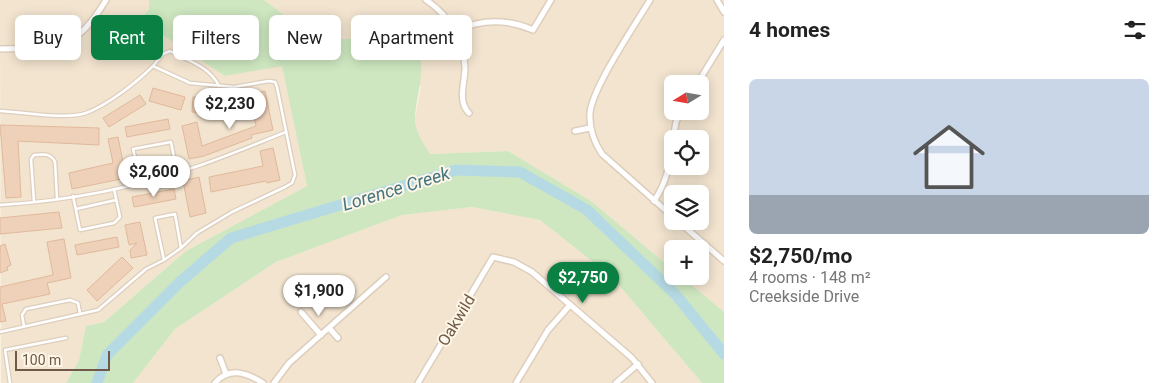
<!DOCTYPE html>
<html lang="en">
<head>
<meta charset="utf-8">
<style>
	body { margin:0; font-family:Roboto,sans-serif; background:#f6f6f6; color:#222; height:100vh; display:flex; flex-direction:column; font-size:19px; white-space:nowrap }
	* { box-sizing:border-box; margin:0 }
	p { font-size:16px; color:#767676 }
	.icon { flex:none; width:28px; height:28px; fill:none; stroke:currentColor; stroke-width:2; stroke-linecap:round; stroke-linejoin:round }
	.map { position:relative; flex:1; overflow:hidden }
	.drawer { display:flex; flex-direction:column; background:#fff; width:450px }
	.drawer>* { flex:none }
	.guide { position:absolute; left:15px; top:15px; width:475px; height:45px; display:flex; gap:10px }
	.needle { width:32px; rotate:259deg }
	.fabs { position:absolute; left:664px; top:75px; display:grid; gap:10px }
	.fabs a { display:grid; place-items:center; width:45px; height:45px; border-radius:8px; background:#fff; box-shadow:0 2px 12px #0003; font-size:25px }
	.scale { position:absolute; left:15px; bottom:12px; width:95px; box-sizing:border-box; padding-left:5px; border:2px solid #705949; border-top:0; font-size:14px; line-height:18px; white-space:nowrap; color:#705949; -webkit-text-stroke:4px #fef6e6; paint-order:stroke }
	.price { position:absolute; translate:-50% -42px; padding:0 11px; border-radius:18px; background:#fff; color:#222; font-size:16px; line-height:32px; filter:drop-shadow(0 1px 2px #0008) }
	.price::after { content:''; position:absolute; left:50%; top:30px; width:15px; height:11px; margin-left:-8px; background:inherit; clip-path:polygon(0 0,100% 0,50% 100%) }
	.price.on { background:#0b8043; color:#fff }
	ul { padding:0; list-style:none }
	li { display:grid; align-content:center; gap:10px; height:265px; padding:0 25px }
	li span { display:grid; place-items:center; height:155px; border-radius:8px; color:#555 }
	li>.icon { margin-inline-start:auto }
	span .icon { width:90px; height:90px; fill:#fffc; stroke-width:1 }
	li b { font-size:21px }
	h2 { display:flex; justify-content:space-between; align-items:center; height:60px; padding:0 25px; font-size:21px }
	.pill { padding:0 18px; border-radius:8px; background:#fff; box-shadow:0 2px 12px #0003; font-size:18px; line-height:45px }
	.pill.on { background:#0b8043; color:#fff }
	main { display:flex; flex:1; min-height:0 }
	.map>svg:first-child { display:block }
	.residential { fill:#f2e4cf; fill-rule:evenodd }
	.green { fill:#cee7c0 }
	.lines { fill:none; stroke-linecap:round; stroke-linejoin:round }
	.river { stroke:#b6dae3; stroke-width:11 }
	.building { fill:#efd1b9; stroke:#e0b99b }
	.lane-casing { stroke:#decebd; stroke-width:5 }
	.street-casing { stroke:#decebd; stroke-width:8 }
	.lane { stroke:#fff; stroke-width:2.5 }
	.street { stroke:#fff; stroke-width:5 }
	.labels { text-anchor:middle; stroke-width:4; stroke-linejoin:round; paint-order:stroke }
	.street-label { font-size:16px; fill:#705949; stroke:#fef6e6 }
	.water-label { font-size:18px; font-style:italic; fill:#447583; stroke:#fef6e6 }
</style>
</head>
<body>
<main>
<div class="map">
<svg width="724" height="383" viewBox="0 0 724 383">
	<rect width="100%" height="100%" fill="#fbf2e0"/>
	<!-- residential -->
	<g class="residential">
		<path d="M0,0H149V8L140,20L282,65L307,186L186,251L104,322L86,326L79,360L66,383H1Z"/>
		<path d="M264,0H724V312L681,276H700V249H672V269L591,201L508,151L430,154L416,130L415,118L421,86L340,39L325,45ZM672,84H700V111H672ZM672,139H700V166H672ZM672,194H700V221H672Z"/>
		<path d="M472,207L540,220L612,277L702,383H133L175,329L276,262L402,215Z"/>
	</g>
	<!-- green -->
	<path class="green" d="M149,0H264L324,45L340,39L402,38C406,41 411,44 415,48C429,65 415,99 415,118C414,131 424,143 430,154L508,151L591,201L672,269V276H681L724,312V383H702L612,277L540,220L472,207L402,215L276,262L175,329L133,383H66L79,360L86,326L104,322L186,251L307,186L282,66L225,76L140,20L149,9Z"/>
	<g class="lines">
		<!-- river -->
		<path class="river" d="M97,383L107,355L180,282L231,238L456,170L520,172L587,210L676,295L724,354"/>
	</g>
	<!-- building -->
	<g class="building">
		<path d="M153,88L185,97L181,110L149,101Z"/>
		<path d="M265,91L273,130L251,135L252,138L204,156L189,159L182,126L197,122L202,146L256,126L249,95Z"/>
		<path d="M140,95L146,104L109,127L103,118Z"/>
		<path d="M193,97L241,102L239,117L192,112Z"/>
		<path d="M168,119L170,129L127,137L125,127Z"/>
		<path d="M0,125L99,128V145L18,141L21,197L6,198Z"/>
		<path d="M118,137L126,178L72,189L69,173L113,163L108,139Z"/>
		<path d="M273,148L280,180L267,183L266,181L211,192L209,177L263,166L260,151Z"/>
		<path d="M199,177L206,213L190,217L183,181Z"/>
		<path d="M174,189L176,199L134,207L132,197Z"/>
		<path d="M59,212L62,228L0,234V218Z"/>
		<path d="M140,222L147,255L131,258L130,250L137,243L129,245L125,225Z"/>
		<path d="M117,237L119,247L77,255L75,245Z"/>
		<path d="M64,239L71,278L47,283L50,294L2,304L6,321L0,322V287L53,275L47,242Z"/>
		<path d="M5,244L11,265L7,267L8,270L0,273V246Z"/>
		<path d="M122,257L133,268L97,301L87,290Z"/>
	</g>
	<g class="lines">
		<!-- lane casing -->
		<g class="lane-casing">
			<g id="lane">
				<path d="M153,66L163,54L170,51C189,61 210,67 219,86"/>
				<path d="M0,111C23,112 66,120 86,113C108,105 137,82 153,66L190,83L234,87L269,81L275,82L277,87L295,175L292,183L285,187L232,212L197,233L181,248L164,260L146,269L98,310L0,332"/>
				<path d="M138,168L175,160"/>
				<path d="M141,182L133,149L171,142L177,173"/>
				<path d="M73,196L80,230L114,223L120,217L114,189"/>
				<path d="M34,202L31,159L34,155C42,154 51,153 55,162L57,198"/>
				<path d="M0,205C67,201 138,187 201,165C230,155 258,143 286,132"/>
				<path d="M76,209L116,200"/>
				<path d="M164,260L155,218L175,214L181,248"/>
				<path d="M24,326L22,315L26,309L70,300L78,303L80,313"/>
				<path d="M10,383L5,350L66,338"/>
			</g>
		</g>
		<!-- street casing -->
		<g class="street-casing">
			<g id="street">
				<path d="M426,0C449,15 464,41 465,68C465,83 457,101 469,113"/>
				<path d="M650,0C635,25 592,88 590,113C589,128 594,142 602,154L672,216"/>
				<path d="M717,0L724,12"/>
				<path d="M455,31C481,19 506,18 533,30L551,0"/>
				<path d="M0,49C56,48 75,52 106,0"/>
				<path d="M697,84L724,40"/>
				<path d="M575,131L590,128"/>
				<path d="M673,139L676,122L681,111"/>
				<path d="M654,201C667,182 670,164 672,142"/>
				<path d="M678,221L724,261"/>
				<path d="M301,312L321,335"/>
				<path d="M329,328L338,338"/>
				<path d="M220,358L226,374"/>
				<path d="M215,383C229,366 247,373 263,383"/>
				<path d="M274,383L289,363L386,277"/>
				<path d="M418,383L493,257L514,262L532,272L632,358L652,383"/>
				<path d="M516,383L548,330L570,305"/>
				<path d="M616,383L638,364"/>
			</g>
		</g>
		<!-- lane -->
		<use href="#lane" class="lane"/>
		<!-- street -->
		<use href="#street" class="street"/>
	</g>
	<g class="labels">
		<!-- street labels -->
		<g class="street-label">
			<text transform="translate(456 320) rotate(-59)" y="6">Oakwild</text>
		</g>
		<!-- water labels -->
		<g class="water-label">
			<text transform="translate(396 189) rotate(-17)" y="6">Lorence Creek</text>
		</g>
	</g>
</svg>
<div class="fabs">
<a><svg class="needle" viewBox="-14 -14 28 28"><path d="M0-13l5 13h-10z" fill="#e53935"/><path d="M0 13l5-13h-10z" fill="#767676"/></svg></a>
<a><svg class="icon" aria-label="locate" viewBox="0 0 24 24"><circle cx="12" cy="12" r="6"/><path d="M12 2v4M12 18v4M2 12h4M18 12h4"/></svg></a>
<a><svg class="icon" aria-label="layers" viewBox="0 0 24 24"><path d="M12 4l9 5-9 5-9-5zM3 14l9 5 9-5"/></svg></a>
<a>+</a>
</div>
<div class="scale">100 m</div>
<b class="price" style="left:230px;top:130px">$2,230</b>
<b class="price" style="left:154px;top:198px">$2,600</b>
<b class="price on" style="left:583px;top:304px">$2,750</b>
<b class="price" style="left:319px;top:317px">$1,900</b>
<div class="guide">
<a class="pill">Buy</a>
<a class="pill on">Rent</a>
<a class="pill">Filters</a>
<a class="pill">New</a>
<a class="pill">Apartment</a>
</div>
</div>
<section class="drawer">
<h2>4 homes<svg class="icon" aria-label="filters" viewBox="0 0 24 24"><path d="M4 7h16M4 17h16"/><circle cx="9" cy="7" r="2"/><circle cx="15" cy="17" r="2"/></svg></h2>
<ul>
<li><span style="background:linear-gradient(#c9d6e8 75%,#9aa5b1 0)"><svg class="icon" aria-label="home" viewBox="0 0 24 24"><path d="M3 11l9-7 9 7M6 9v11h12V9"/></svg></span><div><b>$2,750/mo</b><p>4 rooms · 148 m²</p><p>Creekside Drive</p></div></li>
</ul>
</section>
</main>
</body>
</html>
